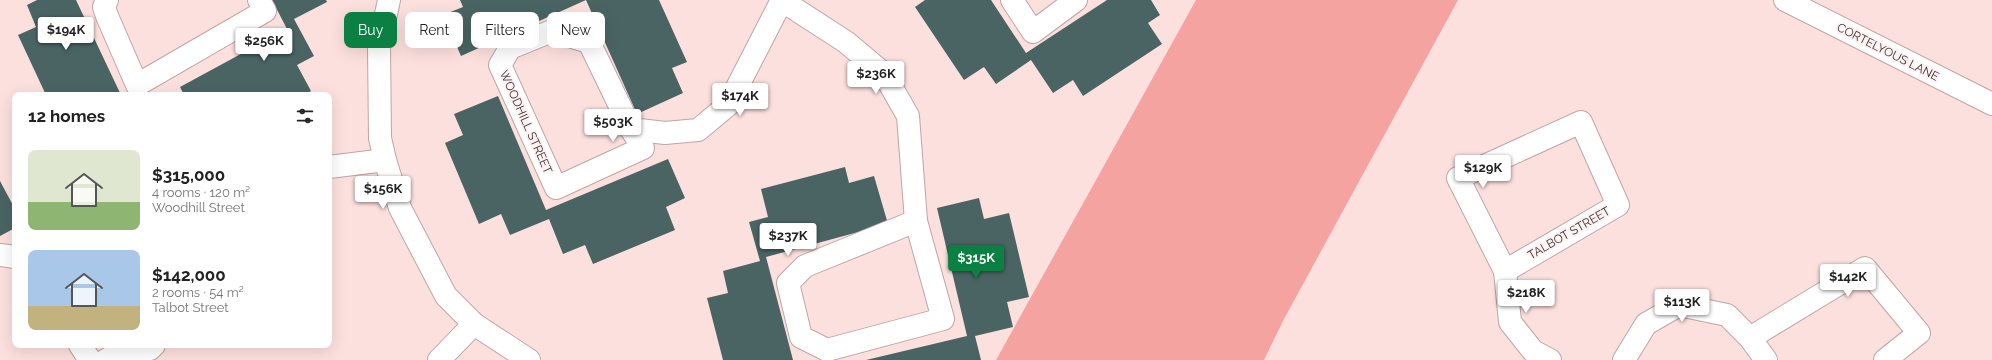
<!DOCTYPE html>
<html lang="en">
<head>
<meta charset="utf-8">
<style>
	body { margin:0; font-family:Raleway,sans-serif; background:#f6f6f6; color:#222; height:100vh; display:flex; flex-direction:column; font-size:15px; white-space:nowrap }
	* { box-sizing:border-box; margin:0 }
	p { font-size:13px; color:#767676 }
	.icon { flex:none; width:22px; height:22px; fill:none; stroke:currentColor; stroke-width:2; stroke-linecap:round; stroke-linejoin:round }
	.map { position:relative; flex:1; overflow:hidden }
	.side { position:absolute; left:12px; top:92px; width:320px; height:256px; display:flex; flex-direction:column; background:#fff; border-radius:8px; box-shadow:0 4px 16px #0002 }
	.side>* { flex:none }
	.hud { position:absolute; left:344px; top:12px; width:380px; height:36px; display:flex; gap:8px }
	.price { position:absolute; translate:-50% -34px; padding:0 9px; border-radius:4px; background:#fff; color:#222; font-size:13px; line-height:26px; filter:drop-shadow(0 1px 2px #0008) }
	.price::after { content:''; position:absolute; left:50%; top:24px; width:12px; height:9px; margin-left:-6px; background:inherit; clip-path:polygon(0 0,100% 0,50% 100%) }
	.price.active { background:#0b8043; color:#fff }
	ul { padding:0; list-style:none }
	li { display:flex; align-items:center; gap:12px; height:100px; padding:0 16px }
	li span { display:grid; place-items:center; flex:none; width:112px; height:80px; border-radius:8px; color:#555 }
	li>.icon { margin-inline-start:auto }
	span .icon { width:48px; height:48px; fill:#fffc; stroke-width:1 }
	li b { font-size:17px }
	h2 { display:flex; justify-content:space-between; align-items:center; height:48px; padding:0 16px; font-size:17px }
	.pill { padding:0 14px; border-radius:8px; background:#fff; box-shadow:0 4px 16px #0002; font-size:14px; line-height:36px }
	.pill.active { background:#0b8043; color:#fff }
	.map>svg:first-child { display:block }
	.green { fill:#f5a3a1 }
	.building { fill:#4a6464 }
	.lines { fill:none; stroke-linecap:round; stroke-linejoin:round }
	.minor-casing { stroke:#c0a5a4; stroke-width:24 }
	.minor { stroke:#fff; stroke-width:22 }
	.labels { text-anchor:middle; stroke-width:4; stroke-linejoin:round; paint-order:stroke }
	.street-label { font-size:12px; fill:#3a2f2f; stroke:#fdf1f1 }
</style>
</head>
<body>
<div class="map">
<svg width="1992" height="360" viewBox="0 0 1992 360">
	<rect width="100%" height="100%" fill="#fce0de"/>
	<!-- green -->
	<path class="green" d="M1196,0H1458L1284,319L1264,360H996Z"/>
	<!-- building -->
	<g class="building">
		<path d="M37,0H76L121,95H46L18,35L36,27L27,5Z"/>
		<path d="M272,0H326L327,2L294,19L314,56L297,65L311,91L305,95H184L180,87L287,29Z"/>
		<path d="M460,0H659L687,62L672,68L683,93L637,114L586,0L461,56L443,15L463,7Z"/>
		<path d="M925,0H991L1026,53L1107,0H1151L1160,15L1148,23L1162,44L1083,96L1073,80L1053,93L1031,60L996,84L984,67L964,80L915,7Z"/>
		<path d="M498,96L546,210L668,159L685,198L666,207L675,230L593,264L585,245L563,254L549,219L510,235L501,214L479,224L445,143L463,135L454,114Z"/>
		<path d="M845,167L849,183L874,176L888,224L766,257L793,360H723L707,298L728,293L723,271L760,261L749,222L768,217L761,189Z"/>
		<path d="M0,181L15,209V228L0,236Z"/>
		<path d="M979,198L984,219L1009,213L1029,297L1007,302L1013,327L975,336L981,360H866L967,336L937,208Z"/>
	</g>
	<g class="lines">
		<!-- minor casing -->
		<g class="minor-casing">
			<g id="minor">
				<path d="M107,0L104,7L107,16L137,85L265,11L259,0"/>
				<path d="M389,0L379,47L380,138L385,160L400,208L446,296L474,324L529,360"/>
				<path d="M781,0L846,42L884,74L908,116L916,221"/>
				<path d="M1012,0L1033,32L1076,0"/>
				<path d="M1785,0L1992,104"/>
				<path d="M552,31L589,42L631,129L643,148L556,188L500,65L510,48Z"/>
				<path d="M1581,122L1618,205L1505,271L1458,178Z"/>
				<path d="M631,129L665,133L698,130L728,105L782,0"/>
				<path d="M329,167L385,160"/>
				<path d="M916,221L943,319L827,350L801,337L788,283L805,266Z"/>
				<path d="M0,255L15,257"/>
				<path d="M1505,271L1510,322L1533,351L1550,360"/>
				<path d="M80,345L90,360"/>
				<path d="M106,360L118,353L150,349L154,345"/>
				<path d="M439,360L474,324"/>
				<path d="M1624,360L1646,324L1679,305L1727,315L1750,338"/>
				<path d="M1766,360L1750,338L1865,268L1919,333L1885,360"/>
			</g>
		</g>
		<!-- minor -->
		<use href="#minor" class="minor"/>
	</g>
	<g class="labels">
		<!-- street labels -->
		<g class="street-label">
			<text transform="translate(1888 52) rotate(27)" y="4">CORTELYOUS LANE</text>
			<text transform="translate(526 122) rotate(66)" y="4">WOODHILL STREET</text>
			<text transform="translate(1569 233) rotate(-30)" y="4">TALBOT STREET</text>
		</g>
	</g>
</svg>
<b class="price" style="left:66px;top:51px">$194K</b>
<b class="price" style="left:264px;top:62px">$256K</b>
<b class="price" style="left:876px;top:95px">$236K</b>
<b class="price" style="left:740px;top:117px">$174K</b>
<b class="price" style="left:613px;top:143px">$503K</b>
<b class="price" style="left:1483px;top:189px">$129K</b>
<b class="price" style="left:383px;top:210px">$156K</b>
<b class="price" style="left:788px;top:257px">$237K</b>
<b class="price active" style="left:976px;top:279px">$315K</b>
<b class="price" style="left:1848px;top:298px">$142K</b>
<b class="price" style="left:1526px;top:314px">$218K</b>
<b class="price" style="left:1682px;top:323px">$113K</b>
<div class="hud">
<a class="pill active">Buy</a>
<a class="pill">Rent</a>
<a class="pill">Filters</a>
<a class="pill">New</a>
</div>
<section class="side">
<h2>12 homes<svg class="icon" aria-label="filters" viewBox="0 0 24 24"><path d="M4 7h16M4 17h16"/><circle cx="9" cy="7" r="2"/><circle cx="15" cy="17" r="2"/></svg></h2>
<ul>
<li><span style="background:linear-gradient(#dfe7d0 65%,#8fb573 0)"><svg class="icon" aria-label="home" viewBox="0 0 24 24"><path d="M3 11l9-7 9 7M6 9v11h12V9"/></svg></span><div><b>$315,000</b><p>4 rooms · 120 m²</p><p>Woodhill Street</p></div></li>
<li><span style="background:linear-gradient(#a9c7e8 70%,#c2b280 0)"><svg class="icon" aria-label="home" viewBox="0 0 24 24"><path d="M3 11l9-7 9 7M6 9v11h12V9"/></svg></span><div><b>$142,000</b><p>2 rooms · 54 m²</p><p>Talbot Street</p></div></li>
</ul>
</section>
</div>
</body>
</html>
